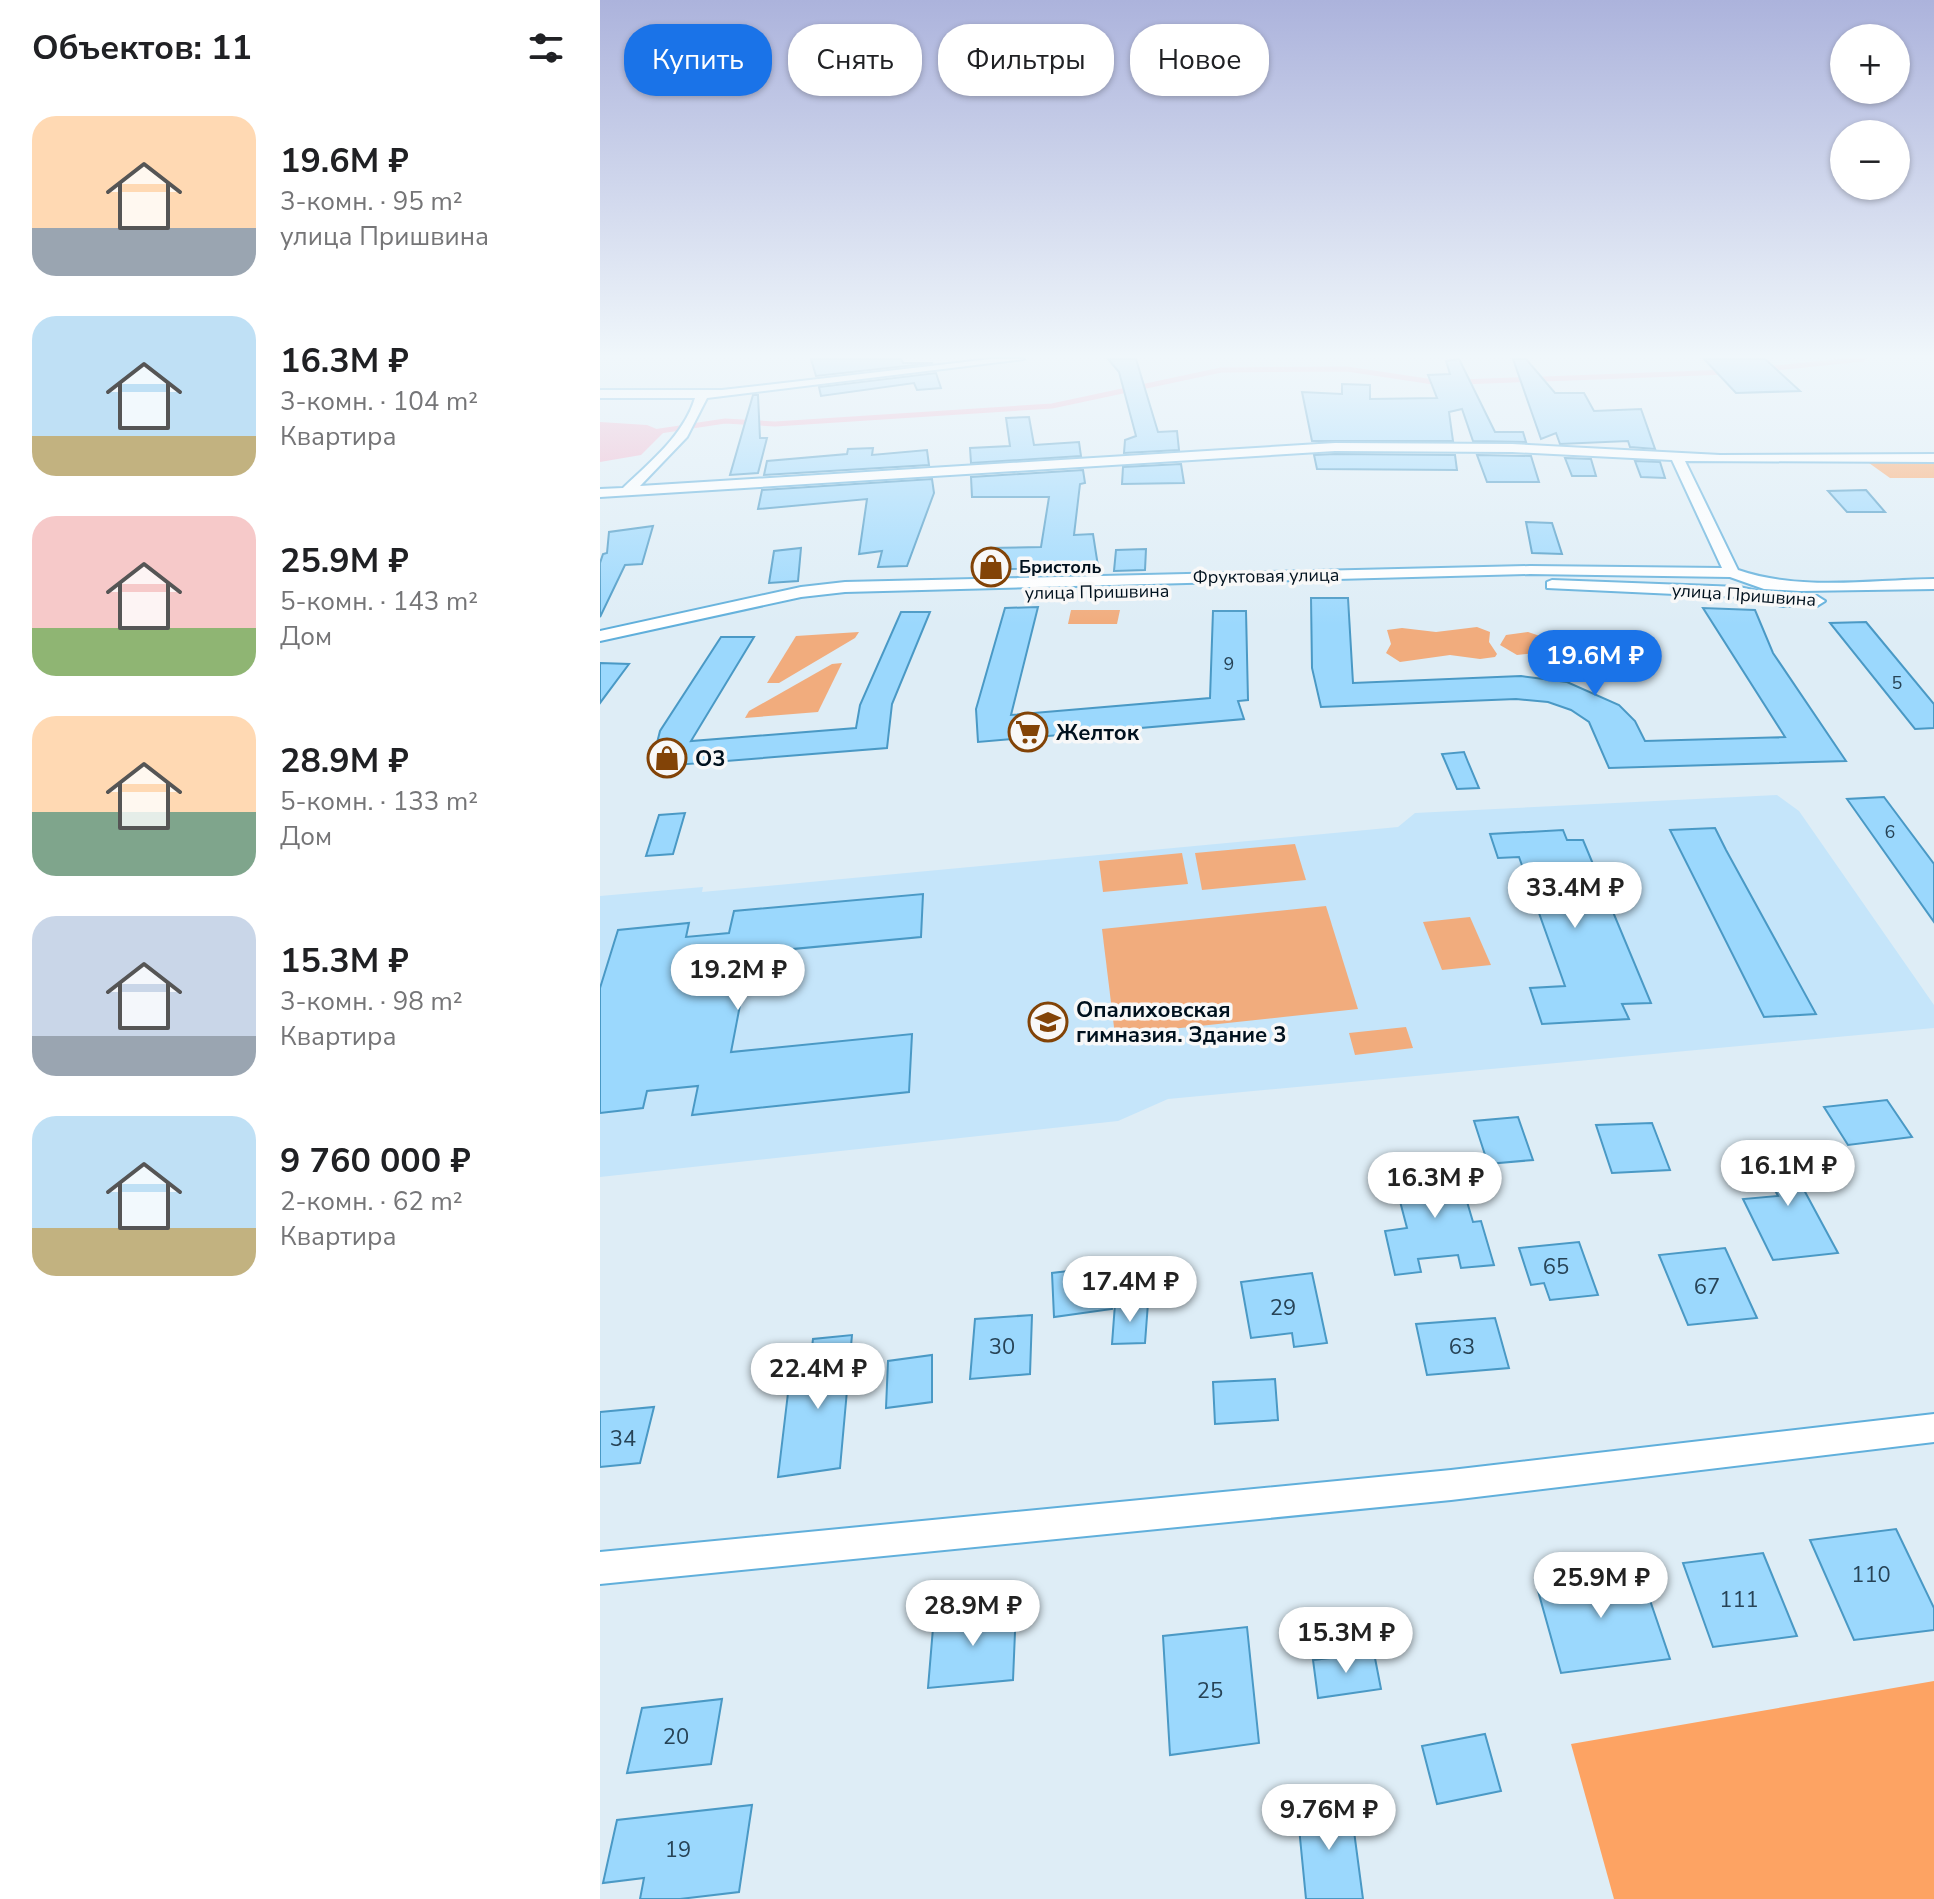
<!DOCTYPE html>
<html lang="ru">
<head>
<meta charset="utf-8">
<style>
	body { margin:0; font-family:"Nunito Sans",sans-serif; background:#f6f6f6; color:#202124; height:100vh; display:flex; flex-direction:column; font-size:30px; white-space:nowrap }
	* { box-sizing:border-box; margin:0 }
	p { font-size:26px; color:#757577 }
	.icon { flex:none; width:44px; height:44px; fill:none; stroke:currentColor; stroke-width:2; stroke-linecap:round; stroke-linejoin:round }
	.map { position:relative; flex:1; overflow:hidden }
	.drawer { display:flex; flex-direction:column; background:#fff; width:600px }
	.drawer>* { flex:none }
	.banner { position:absolute; left:24px; top:24px; width:760px; height:72px; display:flex; gap:16px }
	.buttons { position:absolute; left:1230px; top:24px; display:grid; gap:16px }
	.buttons a { display:grid; place-items:center; width:80px; height:80px; border-radius:50%; background:#fff; box-shadow:0 2px 6px #0004; font-size:40px }
	.price { position:absolute; translate:-50% -68px; padding:0 18px; border-radius:28px; background:#fff; color:#222; font-size:26px; line-height:52px; filter:drop-shadow(0 2px 4px #0008) }
	.price::after { content:''; position:absolute; left:50%; top:48px; width:24px; height:18px; margin-left:-12px; background:inherit; clip-path:polygon(0 0,100% 0,50% 100%) }
	.price.active { background:#1a73e8; color:#fff }
	ul { padding:0; list-style:none }
	li { display:flex; align-items:center; gap:24px; height:200px; padding:0 32px }
	li span { display:grid; place-items:center; flex:none; width:224px; height:160px; border-radius:24px; color:#555 }
	li>.icon { margin-inline-start:auto }
	span .icon { width:96px; height:96px; fill:#fffc; stroke-width:1 }
	li b { font-size:34px }
	h2 { display:flex; justify-content:space-between; align-items:center; height:96px; padding:0 32px; font-size:34px }
	.pill { padding:0 28px; border-radius:32px; background:#fff; box-shadow:0 2px 6px #0004; font-size:28px; line-height:72px }
	.pill.active { background:#1a73e8; color:#fff }
	main { display:flex; flex:1; min-height:0 }
	.map>svg:first-child { display:block }
	.built { fill:#c5e5fa }
	.green { fill:#f1ac7d }
	.forest { fill:#fda363 }
	.water { fill:#f2b2ca }
	.lines { fill:none; stroke-linecap:round; stroke-linejoin:round }
	.stream { stroke:#f2b2ca; stroke-width:5 }
	.building { fill:#9bd8fd; stroke:#4a99c5; stroke-width:2 }
	.minor-casing { stroke:#60afdb; stroke-width:4 }
	.minor { fill:#fff; fill-rule:evenodd }
	.labels { text-anchor:middle; stroke-width:7; stroke-linejoin:round; paint-order:stroke }
	.far-poi-label { font-size:18px; font-weight:bold; fill:#00111e; stroke:#f8f8f8; text-anchor:start }
	.far-street-label { font-size:18px; fill:#00111e; stroke:#f8f8f8 }
	.number-label { font-size:18px; fill:#274356 }
	.poi-label { font-size:22px; font-weight:bold; fill:#00111e; stroke:#f8f8f8; text-anchor:start }
	.near-number-label { font-size:22px; fill:#274356 }
</style>
</head>
<body>
<main>
<section class="drawer">
<h2>Объектов: 11<svg class="icon" aria-label="filters" viewBox="0 0 24 24"><path d="M4 7h16M4 17h16"/><circle cx="9" cy="7" r="2"/><circle cx="15" cy="17" r="2"/></svg></h2>
<ul>
<li><span style="background:linear-gradient(#ffd9b3 70%,#9aa5b1 0)"><svg class="icon" aria-label="home" viewBox="0 0 24 24"><path d="M3 11l9-7 9 7M6 9v11h12V9"/></svg></span><div><b>19.6M ₽</b><p>3-комн. · 95 m²</p><p>улица Пришвина</p></div></li>
<li><span style="background:linear-gradient(#bfe0f5 75%,#c2b280 0)"><svg class="icon" aria-label="home" viewBox="0 0 24 24"><path d="M3 11l9-7 9 7M6 9v11h12V9"/></svg></span><div><b>16.3M ₽</b><p>3-комн. · 104 m²</p><p>Квартира</p></div></li>
<li><span style="background:linear-gradient(#f6c9c9 70%,#8fb573 0)"><svg class="icon" aria-label="home" viewBox="0 0 24 24"><path d="M3 11l9-7 9 7M6 9v11h12V9"/></svg></span><div><b>25.9M ₽</b><p>5-комн. · 143 m²</p><p>Дом</p></div></li>
<li><span style="background:linear-gradient(#ffd9b3 60%,#7fa58c 0)"><svg class="icon" aria-label="home" viewBox="0 0 24 24"><path d="M3 11l9-7 9 7M6 9v11h12V9"/></svg></span><div><b>28.9M ₽</b><p>5-комн. · 133 m²</p><p>Дом</p></div></li>
<li><span style="background:linear-gradient(#c9d6e8 75%,#9aa5b1 0)"><svg class="icon" aria-label="home" viewBox="0 0 24 24"><path d="M3 11l9-7 9 7M6 9v11h12V9"/></svg></span><div><b>15.3M ₽</b><p>3-комн. · 98 m²</p><p>Квартира</p></div></li>
<li><span style="background:linear-gradient(#bfe0f5 70%,#c2b280 0)"><svg class="icon" aria-label="home" viewBox="0 0 24 24"><path d="M3 11l9-7 9 7M6 9v11h12V9"/></svg></span><div><b>9 760 000 ₽</b><p>2-комн. · 62 m²</p><p>Квартира</p></div></li>
</ul>
</section>
<div class="map">
<svg width="1334" height="1899" viewBox="0 0 1334 1899">
	<rect width="100%" height="100%" fill="#deedf6"/>
	<!-- built -->
	<path class="built" d="M1177,795L1199,811L1334,1005V1028L568,1099L518,1121L0,1177V896L103,887L102,892L798,827L815,813Z"/>
	<!-- green -->
	<g class="green">
		<path d="M471,610H520L517,624H468Z"/>
		<path d="M877,627L890,632L889,642L897,654L895,657L880,659L850,655L800,662L786,653L791,644L787,630L802,628L836,632Z"/>
		<path d="M259,632L255,638L179,683H167L196,636Z"/>
		<path d="M928,632L943,637L951,644L947,652L917,655L900,645L906,635Z"/>
		<path d="M978,642L1025,645V649L1047,652L1052,661L1035,676H1026L963,655L967,646Z"/>
		<path d="M242,663L218,712L145,718L149,711L232,664Z"/>
		<path d="M695,844L706,880L602,890L595,853Z"/>
		<path d="M582,853L588,884L503,892L499,861Z"/>
		<path d="M726,906L758,1009L515,1035L502,929Z"/>
		<path d="M870,917L891,965L842,970L823,922Z"/>
		<path d="M806,1027L813,1048L755,1055L749,1033Z"/>
	</g>
	<!-- forest -->
	<g class="forest">
		<path d="M1269,463H1334V478H1290Z"/>
		<path d="M1334,1681V1899H1014L971,1744Z"/>
	</g>
	<!-- water -->
	<path class="water" d="M0,422L47,425L64,432L41,455L0,462Z"/>
	<g class="lines">
		<!-- stream -->
		<g class="stream">
			<path d="M1165,369L1263,359"/>
			<path d="M861,382L1127,372"/>
			<path d="M92,426L125,421L175,424L452,406L621,370L747,369L840,383"/>
			<path d="M53,432L80,428"/>
		</g>
	</g>
	<!-- building -->
	<g class="building">
		<path d="M211,359H301L303,363H333L216,376Z"/>
		<path d="M508,359H536L558,432L577,431L579,450L524,453L525,440L536,436L519,372Z"/>
		<path d="M859,359L895,432H923L926,442L873,441L862,409L849,412L853,441H712L702,392L742,394V384L770,385V399L837,398L828,375L850,374L846,361Z"/>
		<path d="M913,359H926L955,393H984L994,411L1041,409L1055,449L1030,447L1028,441L960,444L956,433L941,439Z"/>
		<path d="M1104,359H1165L1200,391L1136,393Z"/>
		<path d="M336,373L341,388L317,390L314,383L221,396L219,387Z"/>
		<path d="M153,395H158L160,438H167L158,473L130,475Z"/>
		<path d="M429,417L434,445L479,442L481,456L371,463L370,448L410,446L406,418Z"/>
		<path d="M273,448L272,455L327,450L329,465L164,475L167,461L247,454L248,449Z"/>
		<path d="M735,454L855,455L857,470L717,469L714,455Z"/>
		<path d="M877,455L931,456L939,482H887Z"/>
		<path d="M965,458L991,459L996,476H972Z"/>
		<path d="M1035,461L1060,462L1065,478L1041,477Z"/>
		<path d="M581,464L584,483L522,484L523,467Z"/>
		<path d="M483,470L485,483L480,484L474,535L493,534L498,566L382,570L387,548L441,547L449,497H372L371,477Z"/>
		<path d="M332,479L334,493L307,566L278,567L282,551L259,554L267,499L158,509L162,490Z"/>
		<path d="M1266,490L1285,512H1247L1228,491Z"/>
		<path d="M926,522L952,523L962,554L932,553Z"/>
		<path d="M53,526L42,564L25,565L0,617V563L3,554L7,553L9,532Z"/>
		<path d="M201,548L198,581L169,583L174,551Z"/>
		<path d="M546,549L545,570L514,571L516,550Z"/>
		<path d="M711,598H748L753,683L921,676L967,682L1019,705L1035,721L1045,741L1185,737L1103,608L1155,610L1173,653L1246,761L1009,768L989,722L971,710L948,702L916,699L721,707L712,668Z"/>
		<path d="M438,607L411,715L610,698L613,611H646L648,700L638,701L644,719L378,742L376,709L405,608Z"/>
		<path d="M301,612H330L292,704L287,748L51,767L60,731L121,637H154L91,741L256,728L260,705Z"/>
		<path d="M1266,622L1334,704V728L1315,729L1230,623Z"/>
		<path d="M0,663L29,664L0,703Z"/>
		<path d="M864,752L868,762L879,788L857,789L842,754Z"/>
		<path d="M1284,797L1334,864V922L1247,799Z"/>
		<path d="M85,813L73,854L46,856L59,815Z"/>
		<path d="M1115,828L1126,850L1216,1014L1164,1017L1070,830Z"/>
		<path d="M963,830L967,840H983L1051,1003L1022,1004L1029,1019L942,1024L930,988L965,986L919,857L898,858L890,834Z"/>
		<path d="M323,894L321,937L150,953L131,1052L312,1034L309,1092L92,1115L98,1086L47,1091L43,1108L0,1113V988L18,930L89,923L86,937L129,933L134,911Z"/>
		<path d="M1287,1100L1312,1137L1248,1145L1224,1107Z"/>
		<path d="M918,1117L933,1160L888,1164L874,1121Z"/>
		<path d="M1052,1123L1070,1170L1012,1173L996,1125Z"/>
		<path d="M1194,1144L1211,1175L1197,1177L1238,1253L1173,1260L1143,1199L1178,1196L1153,1147Z"/>
		<path d="M855,1161L873,1222L881,1221L894,1265L861,1268L858,1255L818,1259L821,1272L795,1275L785,1231L807,1228L791,1167Z"/>
		<path d="M979,1242L998,1295L950,1300L944,1283L931,1285L919,1248Z"/>
		<path d="M1125,1248L1157,1318L1088,1325L1059,1255Z"/>
		<path d="M508,1266L512,1309L454,1317L452,1273Z"/>
		<path d="M712,1273L727,1343L694,1347L692,1333L651,1338L641,1282Z"/>
		<path d="M548,1303L545,1343L512,1344L515,1304Z"/>
		<path d="M432,1315L430,1374L370,1379L375,1319Z"/>
		<path d="M895,1318L909,1368L827,1375L816,1324Z"/>
		<path d="M252,1335L240,1468L178,1477L188,1393L207,1390L213,1339Z"/>
		<path d="M332,1355V1402L286,1408L288,1361Z"/>
		<path d="M675,1379L678,1420L615,1424L613,1382Z"/>
		<path d="M54,1407L40,1463L0,1467V1412Z"/>
		<path d="M1296,1529L1334,1608V1630L1254,1640L1210,1540Z"/>
		<path d="M1163,1553L1197,1636L1113,1647L1083,1563Z"/>
		<path d="M1039,1568L1070,1659L961,1673L935,1580Z"/>
		<path d="M416,1608L413,1680L328,1688L334,1616Z"/>
		<path d="M647,1627L659,1743L570,1755L563,1636Z"/>
		<path d="M774,1653L781,1689L718,1698L713,1660Z"/>
		<path d="M122,1699L111,1764L27,1773L42,1708Z"/>
		<path d="M885,1734L901,1791L837,1804L822,1746Z"/>
		<path d="M750,1801L763,1899H706L697,1807Z"/>
		<path d="M152,1805L139,1892L80,1899H40L44,1878L3,1883L17,1820Z"/>
	</g>
	<g class="lines">
		<!-- minor casing -->
		<g class="minor-casing">
			<g id="minor">
				<path d="M391,359H424L107,398L87,437L40,486L735,443L912,444L1120,455L1334,454V462L1085,461L1138,570C1199,591 1270,580 1334,579V589L1200,591L1164,589L1130,577L930,574L245,592L201,597L0,641V631L201,587L245,582L930,566L1122,568L1072,460L912,452L735,451L0,497V489L23,488C50,462 84,435 95,398H0V390H122Z"/>
				<path d="M952,580L1139,587L1182,596H1217L1225,601L1217,606H1182L1139,597L947,588V582Z"/>
				<path d="M1334,1414V1442L851,1500L0,1584V1552L851,1470Z"/>
			</g>
		</g>
		<!-- minor -->
		<use href="#minor" class="minor"/>
	</g>
	<!-- sky -->
	<linearGradient id="sky" x2="0" y2="1"><stop stop-color="#acb3dc"/><stop offset="0.57" stop-color="#f0f7fb"/><stop offset="1" stop-color="#f0f7fb" stop-opacity="0"/></linearGradient>
	<rect width="1334" height="625" fill="url(#sky)"/>
	<!-- icons -->
	<defs>
		<g id="shop-ring" transform="scale(2)"><circle r="9.5" fill="#f8f8f8" stroke="#824307" stroke-width="1.5"/><path d="M-5-2.5h2.3a2.7 3.5 0 0 1 5.4 0H5L5.5 6h-11ZM-1.5-2.5h3a1.5 2.3 0 0 0-3 0Z" fill="#824307"/></g>
		<g id="supermarket-ring" transform="scale(2)"><circle r="9.5" fill="#f8f8f8" stroke="#824307" stroke-width="1.5"/><path d="M-6-5.5h2.5l.6 2H6L4.5 2H-2.5L-4.4-4H-6ZM-1.5 3.2a1.3 1.3 0 1 0 .1 0ZM3 3.2a1.3 1.3 0 1 0 .1 0Z" fill="#824307"/></g>
		<g id="school-ring" transform="scale(2)"><circle r="9.5" fill="#f8f8f8" stroke="#824307" stroke-width="1.5"/><path d="M0-5L7-2L0 1L-7-2ZM-4 1L0 2.5L4 1V4Q0 6-4 4Z" fill="#824307"/></g>
	</defs>
	<g fill-rule="evenodd">
		<use href="#shop-ring" x="391" y="567"/>
		<use href="#supermarket-ring" x="428" y="732"/>
		<use href="#shop-ring" x="67" y="758"/>
		<use href="#school-ring" x="448" y="1022"/>
	</g>
	<g class="labels">
		<!-- far-poi labels -->
		<g class="far-poi-label">
			<text x="419" y="573">Бристоль</text>
		</g>
		<!-- far-street labels -->
		<g class="far-street-label">
			<text transform="translate(666 576) rotate(-1)" y="6">Фруктовая улица</text>
			<text transform="translate(497 592) rotate(-1)" y="6">улица Пришвина</text>
			<text transform="translate(1144 595) rotate(4)" y="6">улица Пришвина</text>
		</g>
		<!-- number labels -->
		<g class="number-label">
			<text x="629" y="670">9</text>
			<text x="1297" y="689">5</text>
			<text x="1290" y="838">6</text>
		</g>
		<!-- poi labels -->
		<g class="poi-label">
			<text x="456" y="740">Желток</text>
			<text x="95" y="766">О3</text>
			<text x="476" y="1017">Опалиховская<tspan x="476" dy="25">гимназия. Здание 3</tspan></text>
		</g>
		<!-- near-number labels -->
		<g class="near-number-label">
			<text x="956" y="1274">65</text>
			<text x="1107" y="1294">67</text>
			<text x="683" y="1315">29</text>
			<text x="402" y="1354">30</text>
			<text x="862" y="1354">63</text>
			<text x="23" y="1446">34</text>
			<text x="1271" y="1582">110</text>
			<text x="1139" y="1607">111</text>
			<text x="610" y="1698">25</text>
			<text x="76" y="1744">20</text>
			<text x="78" y="1857">19</text>
		</g>
	</g>
</svg>
<div class="buttons">
<a>+</a>
<a>−</a>
</div>
<b class="price active" style="left:995px;top:698px">19.6M ₽</b>
<b class="price" style="left:975px;top:930px">33.4M ₽</b>
<b class="price" style="left:138px;top:1012px">19.2M ₽</b>
<b class="price" style="left:1188px;top:1208px">16.1M ₽</b>
<b class="price" style="left:835px;top:1220px">16.3M ₽</b>
<b class="price" style="left:530px;top:1324px">17.4M ₽</b>
<b class="price" style="left:218px;top:1411px">22.4M ₽</b>
<b class="price" style="left:1001px;top:1620px">25.9M ₽</b>
<b class="price" style="left:373px;top:1648px">28.9M ₽</b>
<b class="price" style="left:746px;top:1675px">15.3M ₽</b>
<b class="price" style="left:729px;top:1852px">9.76M ₽</b>
<div class="banner">
<a class="pill active">Купить</a>
<a class="pill">Снять</a>
<a class="pill">Фильтры</a>
<a class="pill">Новое</a>
</div>
</div>
</main>
</body>
</html>
